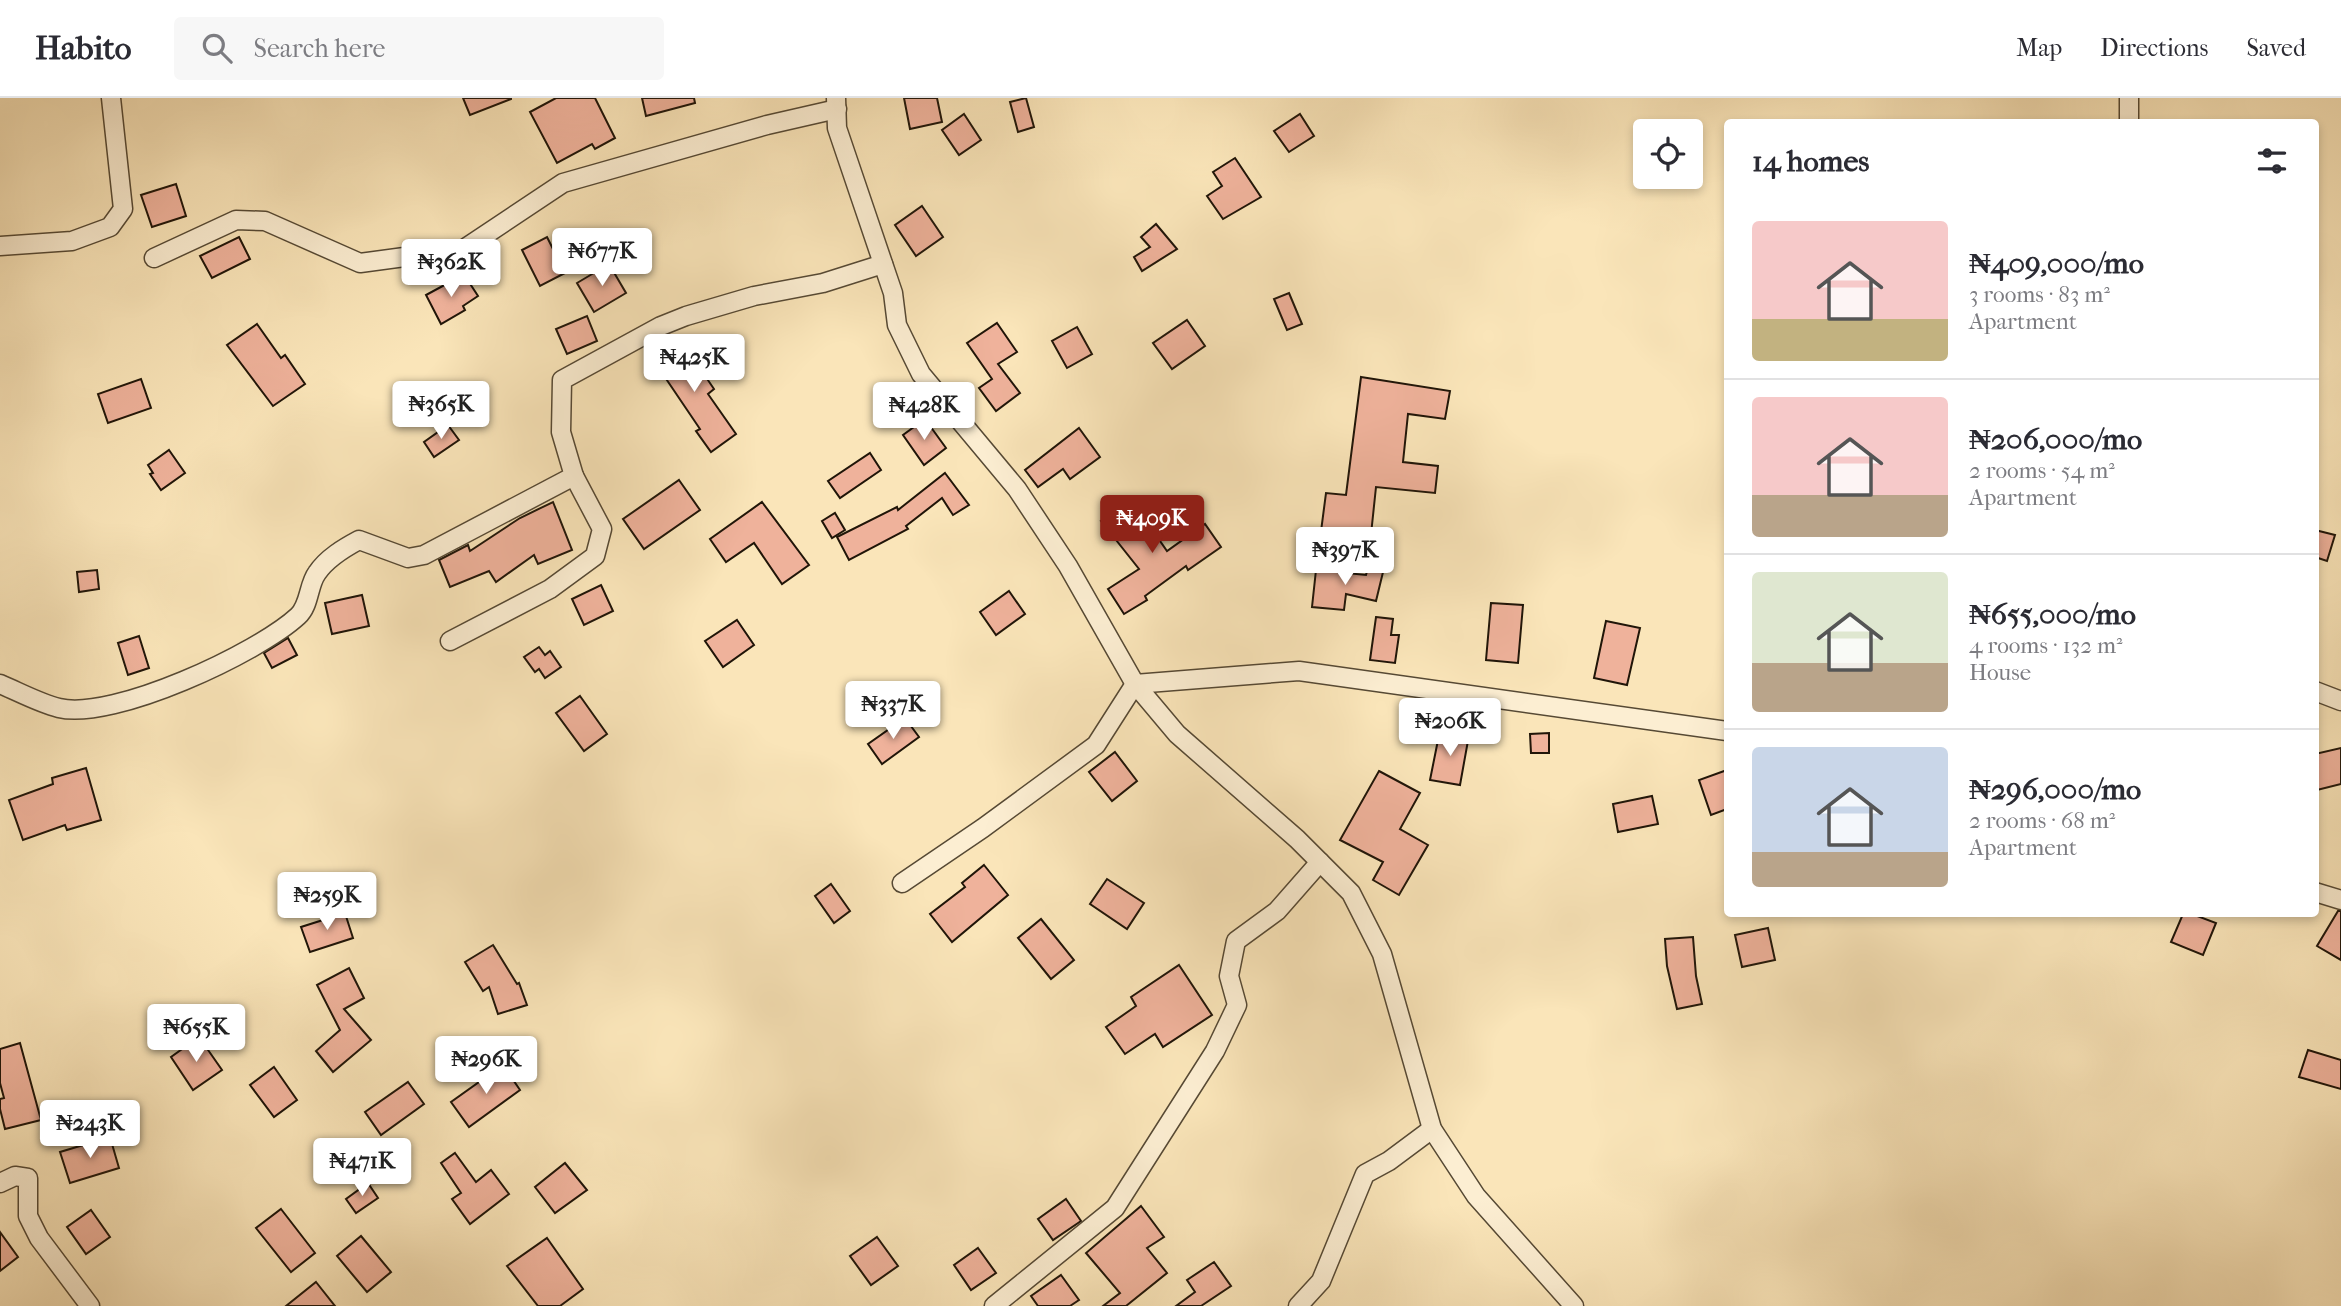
<!DOCTYPE html>
<html lang="en">
<head>
<meta charset="utf-8">
<style>
	body { margin:0; font-family:"IM FELL French Canon",serif; background:#f7f7f7; color:#2b2b33; height:100vh; display:flex; flex-direction:column; font-size:26px; white-space:nowrap }
	* { box-sizing:border-box; margin:0 }
	p { font-size:23px; color:#7c7c81 }
	.icon { flex:none; width:38px; height:38px; fill:none; stroke:currentColor; stroke-width:2; stroke-linecap:round; stroke-linejoin:round }
	.map { position:relative; flex:1; overflow:hidden }
	.side { position:absolute; left:1724px; top:21px; width:595px; height:798px; display:flex; flex-direction:column; background:#fff; border-radius:7px; box-shadow:0 4px 10px #0003 }
	.side>* { flex:none }
	.tools { position:absolute; left:1633px; top:21px; display:grid; gap:14px }
	.tools a { display:grid; place-items:center; width:70px; height:70px; border-radius:7px; background:#fff; box-shadow:0 4px 10px #0003; font-size:35px }
	.price { position:absolute; translate:-50% -60px; padding:0 16px; border-radius:7px; background:#fff; color:#222; font-size:23px; line-height:46px; filter:drop-shadow(0 2px 4px #0008) }
	.price::after { content:''; position:absolute; left:50%; top:42px; width:21px; height:16px; margin-left:-10px; background:inherit; clip-path:polygon(0 0,100% 0,50% 100%) }
	.price.active { background:#8f2418; color:#fff }
	ul { padding:0; list-style:none }
	li { display:flex; align-items:center; gap:21px; height:175px; padding:0 28px }
	li+li { border-top:2px solid #e1e1e2 }
	li span { display:grid; place-items:center; flex:none; width:196px; height:140px; border-radius:7px; color:#555 }
	li>.icon { margin-inline-start:auto }
	span .icon { width:84px; height:84px; fill:#fffc; stroke-width:1 }
	li b { font-size:30px }
	h2 { display:flex; justify-content:space-between; align-items:center; height:84px; padding:0 28px; font-size:30px }
	header { display:flex; align-items:center; gap:42px; box-sizing:border-box; height:98px; padding:0 35px; background:#fff; border-bottom:2px solid #e1e1e2 }
	header strong { font-size:33px }
	nav { display:flex; gap:38px; margin-inline-start:auto; font-size:24px }
	.search { width:490px; height:63px; background:#f7f7f7; display:flex; align-items:center; gap:18px; box-sizing:border-box; padding:0 24px; border-radius:7px; color:#7c7c81; font-size:26px }
	.map>svg:first-child { display:block }
	.building { fill:#efb29b; stroke:#201508; stroke-width:2 }
	.lines { fill:none; stroke-linecap:round; stroke-linejoin:round }
	.street-casing { stroke:#564934; stroke-width:21 }
	.street { stroke:#fceed2; stroke-width:18 }
</style>
</head>
<body>
<header>
<strong>Habito</strong>
<div class="search"><svg class="icon" aria-label="search" viewBox="0 0 24 24"><circle cx="10" cy="10" r="6"/><path d="M15 15l6 6"/></svg>Search here</div>
<nav><a>Map</a><a>Directions</a><a>Saved</a></nav>
</header>
<div class="map">
<svg width="2341" height="1208" viewBox="0 0 2341 1208">
	<rect width="100%" height="100%" fill="#fae5b9"/>
	<filter id="stains"><feTurbulence type="fractalNoise" baseFrequency=".00286" numOctaves="4"/><feColorMatrix values="0 0 0 0 .2 0 0 0 0 .09 0 0 0 0 .02 0 0 0 .5 -.17"/></filter>
	<radialGradient id="worn" r=".72"><stop offset=".6" stop-color="#630" stop-opacity="0"/><stop offset="1" stop-color="#630" stop-opacity=".3"/></radialGradient>
	<!-- building -->
	<g class="building">
		<path d="M463,0H511V1L470,17Z"/>
		<path d="M556,0H595L615,40L595,51L592,46L557,65L530,14Z"/>
		<path d="M642,0H694L695,5L646,18Z"/>
		<path d="M904,0H937L942,24L910,31Z"/>
		<path d="M1026,0L1034,29L1018,34L1010,4Z"/>
		<path d="M964,16L981,42L959,57L942,32Z"/>
		<path d="M1300,16L1314,38L1289,54L1274,33Z"/>
		<path d="M1235,60L1261,99L1223,121L1207,98L1222,88L1213,74Z"/>
		<path d="M176,86L186,118L152,129L141,97Z"/>
		<path d="M922,108L943,139L916,158L895,127Z"/>
		<path d="M1156,126L1177,151L1142,173L1134,159L1150,149L1141,139Z"/>
		<path d="M239,139L250,161L212,180L200,158Z"/>
		<path d="M547,139L565,175L540,188L522,152Z"/>
		<path d="M609,166L626,195L594,214L577,185Z"/>
		<path d="M465,178L478,198L463,208L465,212L441,226L426,197L450,184L451,187Z"/>
		<path d="M1289,195L1302,226L1287,232L1274,201Z"/>
		<path d="M587,218L597,243L567,256L556,231Z"/>
		<path d="M1187,222L1205,248L1172,271L1153,245Z"/>
		<path d="M997,225L1017,254L998,266L1020,295L996,313L979,290L992,281L967,245Z"/>
		<path d="M257,226L281,260L285,257L305,286L273,308L227,247Z"/>
		<path d="M1077,229L1092,256L1067,270L1052,243Z"/>
		<path d="M680,241L714,291L708,296L736,336L711,354L696,333L700,331L652,260Z"/>
		<path d="M1361,279L1450,293L1445,321L1408,316L1403,364L1438,368L1435,395L1376,389L1370,446L1320,441L1326,395L1346,397Z"/>
		<path d="M141,281L151,310L108,325L98,296Z"/>
		<path d="M925,321L946,350L924,367L903,337Z"/>
		<path d="M448,327L459,342L434,359L424,344Z"/>
		<path d="M1079,330L1100,359L1070,381L1063,371L1038,389L1025,372Z"/>
		<path d="M169,352L185,375L161,392L150,376L153,375L148,367Z"/>
		<path d="M870,355L881,372L840,400L828,383Z"/>
		<path d="M945,375L969,407L953,417L942,400L906,428L908,431L849,462L837,439L897,409L898,412Z"/>
		<path d="M679,382L700,412L644,451L623,421Z"/>
		<path d="M1131,401L1167,453L1205,426L1221,449L1188,472L1186,468L1145,498L1147,502L1124,516L1108,491L1139,471L1101,423Z"/>
		<path d="M553,404L572,452L538,466L534,457L496,484L489,473L450,489L439,462L468,447L470,453L520,420Z"/>
		<path d="M762,404L809,467L782,486L754,445L726,464L710,441Z"/>
		<path d="M835,415L845,432L832,440L822,423Z"/>
		<path d="M2315,432L2335,437L2327,463L2315,459Z"/>
		<path d="M1369,466L1384,470L1376,503L1346,496L1344,512L1312,509L1316,472L1366,477Z"/>
		<path d="M97,472L99,491L79,494L77,474Z"/>
		<path d="M601,487L613,513L584,527L572,501Z"/>
		<path d="M1009,493L1025,516L996,537L980,514Z"/>
		<path d="M362,497L369,528L332,536L325,505Z"/>
		<path d="M1491,505L1523,507L1518,565L1486,562Z"/>
		<path d="M1376,519L1393,521L1391,537H1399L1395,565L1370,562Z"/>
		<path d="M737,522L754,547L723,569L705,543Z"/>
		<path d="M1606,523L1640,530L1627,587L1594,580Z"/>
		<path d="M139,538L149,570L128,577L118,545Z"/>
		<path d="M288,540L297,557L272,570L264,555Z"/>
		<path d="M539,549L545,557L550,553L561,569L545,580L539,571L535,574L524,559Z"/>
		<path d="M580,598L607,636L584,653L556,615Z"/>
		<path d="M1425,609L1439,614L1430,636L1416,631Z"/>
		<path d="M905,620L919,639L882,666L868,646Z"/>
		<path d="M1440,632L1469,637L1460,687L1430,682Z"/>
		<path d="M1549,635V655H1531L1530,636Z"/>
		<path d="M2341,650V686L2317,692L2315,656Z"/>
		<path d="M1115,654L1137,683L1112,703L1089,674Z"/>
		<path d="M86,670L101,722L67,732L65,727L23,742L9,702L53,686L52,680Z"/>
		<path d="M1727,672V711L1711,717L1699,682Z"/>
		<path d="M1379,673L1420,695L1400,731L1428,747L1399,797L1373,782L1383,764L1340,742Z"/>
		<path d="M1652,698L1658,726L1618,734L1613,706Z"/>
		<path d="M984,767L1008,797L952,844L930,816L965,789L962,785Z"/>
		<path d="M1107,781L1144,805L1127,831L1090,806Z"/>
		<path d="M831,786L850,813L834,825L815,798Z"/>
		<path d="M2338,813H2341V862L2317,848Z"/>
		<path d="M345,815L353,840L310,854L301,829Z"/>
		<path d="M2183,816H2192L2216,825L2203,857L2171,844Z"/>
		<path d="M1041,821L1074,862L1051,881L1018,840Z"/>
		<path d="M1768,830L1775,862L1742,869L1735,837Z"/>
		<path d="M1693,839L1696,878L1702,906L1677,911L1667,868L1665,841Z"/>
		<path d="M493,847L517,886L519,885L527,907L498,916L489,889L483,893L465,864Z"/>
		<path d="M1179,867L1212,917L1163,949L1155,936L1125,956L1106,929L1136,908L1131,899Z"/>
		<path d="M349,870L364,900L344,911L371,942L333,974L316,953L340,932L317,887Z"/>
		<path d="M199,939L222,972L193,992L171,959Z"/>
		<path d="M20,945L41,1022L5,1031L0,1011V1001L4,1000L0,985V951Z"/>
		<path d="M2308,952L2341,962V991L2299,979Z"/>
		<path d="M503,967L520,992L469,1029L451,1004Z"/>
		<path d="M274,969L297,1002L274,1019L250,987Z"/>
		<path d="M408,984L424,1006L381,1037L365,1014Z"/>
		<path d="M110,1039L119,1070L70,1085L60,1054Z"/>
		<path d="M455,1055L476,1084L491,1072L509,1096L470,1126L452,1101L461,1095L441,1065Z"/>
		<path d="M565,1065L587,1092L555,1115L535,1089Z"/>
		<path d="M368,1085L378,1100L356,1115L346,1101Z"/>
		<path d="M1066,1101L1081,1123L1053,1142L1038,1121Z"/>
		<path d="M1141,1108L1164,1139L1147,1150L1167,1175L1126,1208H1103L1120,1195L1086,1155Z"/>
		<path d="M281,1111L315,1155L291,1174L256,1130Z"/>
		<path d="M91,1112L110,1139L86,1156L67,1129Z"/>
		<path d="M0,1134L18,1159L0,1173Z"/>
		<path d="M361,1138L391,1174L367,1194L337,1158Z"/>
		<path d="M877,1139L898,1168L871,1187L850,1158Z"/>
		<path d="M547,1140L583,1191L560,1208H538L507,1168Z"/>
		<path d="M978,1150L996,1175L971,1192L954,1167Z"/>
		<path d="M1214,1164L1231,1188L1201,1208H1176L1195,1194L1187,1182Z"/>
		<path d="M1061,1177L1079,1202L1070,1208H1038L1031,1198Z"/>
		<path d="M316,1184L335,1208H286Z"/>
	</g>
	<g class="lines">
		<!-- street casing -->
		<g class="street-casing">
			<g id="street">
				<path d="M836,0L837,30L893,195L897,227L921,276L1017,391L1068,468L1135,586L1177,636L1297,741L1351,795L1382,856L1432,1031L1476,1098L1574,1208"/>
				<path d="M2129,0V24"/>
				<path d="M0,148L72,143L110,129L123,111L111,0"/>
				<path d="M154,160L236,122L265,123L360,165L464,151L563,85L767,27L837,11"/>
				<path d="M450,543L550,491L595,458L602,431L574,378"/>
				<path d="M0,586C19,594 39,605 59,610C113,623 258,555 298,518C310,507 308,487 317,475C327,460 344,450 359,442L408,460L424,457L574,378L561,334L562,282L661,228L686,218L754,198L823,185L883,166"/>
				<path d="M2315,593L2341,603"/>
				<path d="M902,785L983,730L1096,647L1135,586L1299,573L1727,633"/>
				<path d="M2315,794L2341,802"/>
				<path d="M0,1085L15,1078L28,1080V1118L39,1140L90,1208"/>
				<path d="M994,1208L1115,1110L1215,953L1237,907L1229,878L1236,843L1277,813L1320,764"/>
				<path d="M1298,1208L1321,1183L1365,1076L1389,1063L1432,1031"/>
			</g>
		</g>
		<!-- street -->
		<use href="#street" class="street"/>
	</g>
	<rect width="100%" height="100%" filter="url(#stains)"/>
	<rect width="100%" height="100%" fill="url(#worn)"/>
</svg>
<div class="tools">
<a><svg class="icon" aria-label="locate" viewBox="0 0 24 24"><circle cx="12" cy="12" r="6"/><path d="M12 2v4M12 18v4M2 12h4M18 12h4"/></svg></a>
</div>
<b class="price" style="left:602px;top:190px">₦677K</b>
<b class="price" style="left:451px;top:201px">₦362K</b>
<b class="price" style="left:694px;top:296px">₦425K</b>
<b class="price" style="left:441px;top:343px">₦365K</b>
<b class="price" style="left:924px;top:344px">₦428K</b>
<b class="price active" style="left:1152px;top:457px">₦409K</b>
<b class="price" style="left:1345px;top:489px">₦397K</b>
<b class="price" style="left:893px;top:643px">₦337K</b>
<b class="price" style="left:1450px;top:660px">₦206K</b>
<b class="price" style="left:327px;top:834px">₦259K</b>
<b class="price" style="left:196px;top:966px">₦655K</b>
<b class="price" style="left:486px;top:998px">₦296K</b>
<b class="price" style="left:90px;top:1062px">₦243K</b>
<b class="price" style="left:362px;top:1100px">₦471K</b>
<section class="side">
<h2>14 homes<svg class="icon" aria-label="filters" viewBox="0 0 24 24"><path d="M4 7h16M4 17h16"/><circle cx="9" cy="7" r="2"/><circle cx="15" cy="17" r="2"/></svg></h2>
<ul>
<li><span style="background:linear-gradient(#f6c9c9 70%,#c2b280 0)"><svg class="icon" aria-label="home" viewBox="0 0 24 24"><path d="M3 11l9-7 9 7M6 9v11h12V9"/></svg></span><div><b>₦409,000/mo</b><p>3 rooms · 83 m²</p><p>Apartment</p></div></li>
<li><span style="background:linear-gradient(#f6c9c9 70%,#b9a48a 0)"><svg class="icon" aria-label="home" viewBox="0 0 24 24"><path d="M3 11l9-7 9 7M6 9v11h12V9"/></svg></span><div><b>₦206,000/mo</b><p>2 rooms · 54 m²</p><p>Apartment</p></div></li>
<li><span style="background:linear-gradient(#dfe7d0 65%,#b9a48a 0)"><svg class="icon" aria-label="home" viewBox="0 0 24 24"><path d="M3 11l9-7 9 7M6 9v11h12V9"/></svg></span><div><b>₦655,000/mo</b><p>4 rooms · 132 m²</p><p>House</p></div></li>
<li><span style="background:linear-gradient(#c9d6e8 75%,#b9a48a 0)"><svg class="icon" aria-label="home" viewBox="0 0 24 24"><path d="M3 11l9-7 9 7M6 9v11h12V9"/></svg></span><div><b>₦296,000/mo</b><p>2 rooms · 68 m²</p><p>Apartment</p></div></li>
</ul>
</section>
</div>
</body>
</html>
